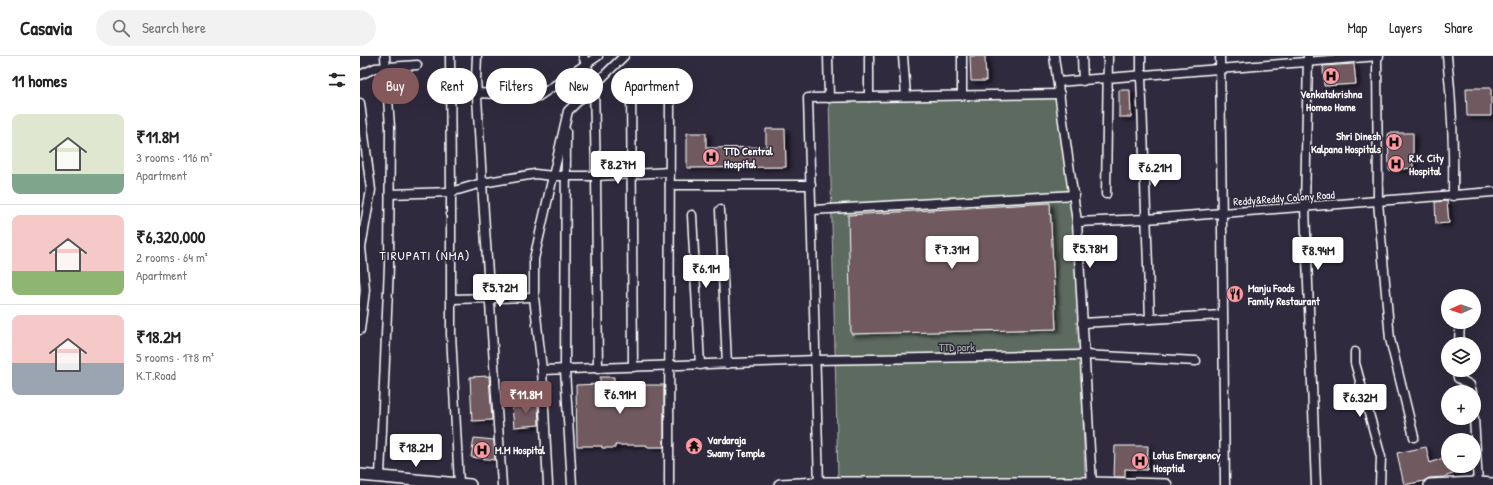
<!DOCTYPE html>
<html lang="en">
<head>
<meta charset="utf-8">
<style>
	body { margin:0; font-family:"Patrick Hand",sans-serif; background:#f2f2f2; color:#222; height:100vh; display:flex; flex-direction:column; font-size:15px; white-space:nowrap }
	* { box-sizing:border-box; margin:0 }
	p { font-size:13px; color:#767676 }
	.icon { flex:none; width:22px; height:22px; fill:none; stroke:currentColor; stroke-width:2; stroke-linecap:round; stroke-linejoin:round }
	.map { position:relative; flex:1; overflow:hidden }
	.drawer { display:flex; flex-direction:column; background:#fff; width:360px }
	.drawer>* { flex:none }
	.guide { position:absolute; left:12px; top:12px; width:380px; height:36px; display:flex; gap:8px }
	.needle { width:26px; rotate:268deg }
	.fabs { position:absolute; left:1081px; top:233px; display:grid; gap:8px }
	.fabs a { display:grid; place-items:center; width:40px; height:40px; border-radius:50%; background:#fff; box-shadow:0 4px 16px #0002; font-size:20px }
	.price { position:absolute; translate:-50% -34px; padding:0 9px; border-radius:4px; background:#fff; color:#222; font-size:13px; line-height:26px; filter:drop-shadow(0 1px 2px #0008) }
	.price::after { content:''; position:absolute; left:50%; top:24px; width:12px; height:9px; margin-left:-6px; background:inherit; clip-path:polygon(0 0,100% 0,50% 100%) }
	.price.current { background:#85585c; color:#fff }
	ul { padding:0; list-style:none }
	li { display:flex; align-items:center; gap:12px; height:100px; padding:0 12px }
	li+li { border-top:1px solid #e0e0e0 }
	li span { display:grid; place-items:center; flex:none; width:112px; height:80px; border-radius:8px; color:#555 }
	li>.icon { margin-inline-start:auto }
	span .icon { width:48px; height:48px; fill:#fffc; stroke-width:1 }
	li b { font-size:17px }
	h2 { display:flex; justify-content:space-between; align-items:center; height:48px; padding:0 12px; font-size:17px }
	.chip { padding:0 14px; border-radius:18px; background:#fff; box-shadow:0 4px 16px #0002; font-size:14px; line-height:36px }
	.chip.current { background:#85585c; color:#fff }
	header { display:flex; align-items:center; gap:24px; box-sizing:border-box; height:56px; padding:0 20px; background:#fff; border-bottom:1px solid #e0e0e0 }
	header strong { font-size:19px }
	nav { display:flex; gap:22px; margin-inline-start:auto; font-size:14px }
	.search { width:280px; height:36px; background:#f2f2f2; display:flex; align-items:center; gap:10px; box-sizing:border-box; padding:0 14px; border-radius:22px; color:#767676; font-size:15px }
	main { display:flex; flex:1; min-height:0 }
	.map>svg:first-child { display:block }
	.green { fill:#5d6a60; stroke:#aeb4b0 }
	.building { fill:#705a5f; stroke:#fff; filter:url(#shadow) }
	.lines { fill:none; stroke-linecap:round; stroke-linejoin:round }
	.street-casing { stroke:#fff; stroke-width:11 }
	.secondary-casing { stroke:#fff; stroke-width:14 }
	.street { stroke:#2f2a3d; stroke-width:8 }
	.secondary { stroke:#2f2a3d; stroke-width:11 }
	.labels { text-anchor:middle; stroke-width:3; stroke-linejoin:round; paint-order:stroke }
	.poi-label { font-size:11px; font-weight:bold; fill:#fff; stroke:#2f2a3d; text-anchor:start }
	.street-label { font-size:11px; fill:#fff; stroke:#2f2a3d }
	.park-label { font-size:11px; fill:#aeb4b0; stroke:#2f2a3d }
	.quarter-label { font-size:13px; letter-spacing:1px; fill:#fff; stroke:#2f2a3d }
</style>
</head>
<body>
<header>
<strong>Casavia</strong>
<div class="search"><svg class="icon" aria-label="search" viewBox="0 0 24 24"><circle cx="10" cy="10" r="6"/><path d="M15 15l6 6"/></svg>Search here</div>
<nav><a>Map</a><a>Layers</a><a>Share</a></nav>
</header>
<main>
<section class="drawer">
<h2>11 homes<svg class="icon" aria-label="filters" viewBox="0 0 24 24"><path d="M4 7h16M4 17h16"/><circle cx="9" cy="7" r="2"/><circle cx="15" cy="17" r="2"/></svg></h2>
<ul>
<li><span style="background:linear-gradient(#dfe7d0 75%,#7fa58c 0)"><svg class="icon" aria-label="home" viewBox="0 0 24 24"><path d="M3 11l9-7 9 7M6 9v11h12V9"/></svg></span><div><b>₹11.8M</b><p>3 rooms · 116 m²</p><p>Apartment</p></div></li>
<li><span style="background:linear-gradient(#f6c9c9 70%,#8fb573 0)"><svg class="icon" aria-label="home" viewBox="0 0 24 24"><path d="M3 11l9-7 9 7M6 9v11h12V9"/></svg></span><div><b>₹6,320,000</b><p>2 rooms · 64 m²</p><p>Apartment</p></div></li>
<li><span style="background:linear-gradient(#f6c9c9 60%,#9aa5b1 0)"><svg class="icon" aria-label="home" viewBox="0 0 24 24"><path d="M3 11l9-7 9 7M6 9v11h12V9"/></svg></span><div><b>₹18.2M</b><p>5 rooms · 178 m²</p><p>K.T.Road</p></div></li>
</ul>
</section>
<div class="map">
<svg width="1133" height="429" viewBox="0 0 1133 429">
	<defs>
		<filter id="shadow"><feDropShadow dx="4" dy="2.5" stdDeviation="2" flood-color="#0009"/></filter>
	</defs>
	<rect width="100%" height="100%" fill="#2f2a3d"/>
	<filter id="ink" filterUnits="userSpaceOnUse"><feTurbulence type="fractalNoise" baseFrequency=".025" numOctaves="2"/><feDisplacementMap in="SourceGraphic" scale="8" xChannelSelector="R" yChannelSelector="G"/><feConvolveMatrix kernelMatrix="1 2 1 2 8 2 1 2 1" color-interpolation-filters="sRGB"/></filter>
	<g filter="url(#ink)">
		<!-- green -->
		<path class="green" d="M700,38L715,139L725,422H478L469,42Z"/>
		<!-- building -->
		<g class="building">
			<path d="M610,0H625L626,25H611Z"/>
			<path d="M994,8L996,28L964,30L963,10Z"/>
			<path d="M1106,32H1131V60H1107Z"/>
			<path d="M759,34H770L771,61H759Z"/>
			<path d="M406,73H425L426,111L327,112V77H346V92L406,91Z"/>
			<path d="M1028,77H1053V112L1029,114Z"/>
			<path d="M1087,145L1089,167L1076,168L1075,146Z"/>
			<path d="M690,147L696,273L491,278L488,159Z"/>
			<path d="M129,320L132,364L112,365L110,321Z"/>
			<path d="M240,321H254V328L279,327V329H304V391H287V389H255V392H242V390H217L216,329L240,328Z"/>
			<path d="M178,348L179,369L154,371L152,350Z"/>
			<path d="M114,382L134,384L135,404L111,401Z"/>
			<path d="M755,390H788L787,414L765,413V421H754Z"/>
			<path d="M1066,391L1070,407L1088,400V410H1095L1098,416L1084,421L1069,422L1064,425L1044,429L1037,397Z"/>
		</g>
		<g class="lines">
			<!-- street casing -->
			<g class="street-casing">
				<g id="street">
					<path d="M90,0L91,136L122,127L142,429"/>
					<path d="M117,0L116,23L122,127L175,118L193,120H236L310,116"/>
					<path d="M223,0L234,29L236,120L238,313"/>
					<path d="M468,0L469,42"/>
					<path d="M509,0V41"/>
					<path d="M543,0L546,40"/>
					<path d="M602,0V39"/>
					<path d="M694,0L717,166L732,429"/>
					<path d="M722,0L723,25"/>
					<path d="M781,0V20L790,263"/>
					<path d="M860,0L865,429"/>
					<path d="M948,0L945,152L956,429"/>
					<path d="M1017,0L1018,146L1030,283L1054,381"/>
					<path d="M1087,0C1092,47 1094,93 1093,140"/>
					<path d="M0,19L15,12L57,9"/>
					<path d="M698,26L1019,0"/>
					<path d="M271,29L273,311"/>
					<path d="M117,37L179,40L238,0"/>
					<path d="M206,75L205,314L212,429"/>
					<path d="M310,129H451"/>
					<path d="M30,138L91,136V278L99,428"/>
					<path d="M746,138L748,0"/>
					<path d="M360,154L367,308"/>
					<path d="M452,154L715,139"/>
					<path d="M332,159L340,309"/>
					<path d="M717,166L786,163L1133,136"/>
					<path d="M91,243L174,241"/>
					<path d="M722,267L862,259"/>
					<path d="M0,274L5,234L1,191L11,134L0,47"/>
					<path d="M1099,288L1100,266"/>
					<path d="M995,296V307L1021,401L1020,429"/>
					<path d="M182,314L456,304L724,299L836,305"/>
					<path d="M1097,314L1098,322L1110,329L1112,336"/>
					<path d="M1114,362L1118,427"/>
					<path d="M20,420L29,210L30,71L25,0"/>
					<path d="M188,429L182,314L174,241V203L208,55L264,0"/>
					<path d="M309,429L310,38"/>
					<path d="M459,429L448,42L700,38"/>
				</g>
			</g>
			<!-- secondary casing -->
			<g class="secondary-casing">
				<g id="secondary">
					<path d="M0,419L110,429"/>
					<path d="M420,429L459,427H732L806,429"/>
					<path d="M1070,429L1118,427L1133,428"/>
				</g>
			</g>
			<!-- street -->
			<use href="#street" class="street"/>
			<!-- secondary -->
			<use href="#secondary" class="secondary"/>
		</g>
	</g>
	<!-- icons -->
	<defs>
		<g id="hospital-disc" transform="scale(0.9)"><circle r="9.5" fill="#ff9aa2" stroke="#2f2a3d"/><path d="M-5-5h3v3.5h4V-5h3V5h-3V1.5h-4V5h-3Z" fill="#111"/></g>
		<g id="restaurant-disc" transform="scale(0.9)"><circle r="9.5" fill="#ff9aa2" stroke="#2f2a3d"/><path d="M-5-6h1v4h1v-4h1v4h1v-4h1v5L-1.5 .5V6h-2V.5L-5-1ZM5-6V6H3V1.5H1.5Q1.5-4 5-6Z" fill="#111"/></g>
		<g id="temple-disc" transform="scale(0.9)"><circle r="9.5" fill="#ff9aa2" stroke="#2f2a3d"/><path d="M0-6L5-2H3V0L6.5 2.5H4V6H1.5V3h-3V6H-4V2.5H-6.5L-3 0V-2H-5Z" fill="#111"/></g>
	</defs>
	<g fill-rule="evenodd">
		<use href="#hospital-disc" x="971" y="20"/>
		<use href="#hospital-disc" x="1034" y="86"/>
		<use href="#hospital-disc" x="351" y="101"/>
		<use href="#hospital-disc" x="1036" y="108"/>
		<use href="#restaurant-disc" x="875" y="238"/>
		<use href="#temple-disc" x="334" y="390"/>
		<use href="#hospital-disc" x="122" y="394"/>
		<use href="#hospital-disc" x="780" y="405"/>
	</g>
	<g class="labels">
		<!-- poi labels -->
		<g class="poi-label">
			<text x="971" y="42" text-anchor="middle">Venkatakrishna<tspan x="971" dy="13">Homeo Home</tspan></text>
			<text x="1021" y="84" text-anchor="end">Shri Dinesh<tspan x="1021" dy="13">Kalpana Hospitals</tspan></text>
			<text x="364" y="99">TTD Central<tspan x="364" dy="13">Hospital</tspan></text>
			<text x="1049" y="106">R.K. City<tspan x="1049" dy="13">Hospital</tspan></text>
			<text x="888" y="236">Manju Foods<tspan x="888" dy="13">Family Restaurant</tspan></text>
			<text x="347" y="388">Vardaraja<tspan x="347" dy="13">Swamy Temple</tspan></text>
			<text x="135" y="398">M.M Hospital</text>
			<text x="793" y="403">Lotus Emergency<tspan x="793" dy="13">Hosptial</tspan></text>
		</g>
		<!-- street labels -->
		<g class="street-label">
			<text transform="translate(924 142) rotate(-4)" y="4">Reddy&amp;Reddy Colony Road</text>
		</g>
		<!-- park labels -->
		<g class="park-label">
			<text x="597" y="295">TTD park</text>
		</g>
		<!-- quarter labels -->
		<g class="quarter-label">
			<text x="65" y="204">TIRUPATI (NMA)</text>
		</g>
	</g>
</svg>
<div class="fabs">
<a><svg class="needle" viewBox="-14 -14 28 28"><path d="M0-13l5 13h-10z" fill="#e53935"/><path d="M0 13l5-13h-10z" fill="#767676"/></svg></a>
<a><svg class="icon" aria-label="layers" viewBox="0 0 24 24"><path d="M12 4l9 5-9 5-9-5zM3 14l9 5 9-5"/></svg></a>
<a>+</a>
<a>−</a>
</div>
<b class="price" style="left:258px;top:129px">₹8.27M</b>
<b class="price" style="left:795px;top:132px">₹6.21M</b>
<b class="price" style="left:730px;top:213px">₹5.78M</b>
<b class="price" style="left:592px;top:214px">₹7.31M</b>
<b class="price" style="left:958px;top:215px">₹8.94M</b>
<b class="price" style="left:346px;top:233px">₹6.1M</b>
<b class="price" style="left:140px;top:252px">₹5.72M</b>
<b class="price current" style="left:166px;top:359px">₹11.8M</b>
<b class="price" style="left:260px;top:359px">₹6.91M</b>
<b class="price" style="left:1000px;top:362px">₹6.32M</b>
<b class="price" style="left:56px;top:412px">₹18.2M</b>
<div class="guide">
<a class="chip current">Buy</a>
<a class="chip">Rent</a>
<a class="chip">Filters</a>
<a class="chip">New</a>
<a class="chip">Apartment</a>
</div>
</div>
</main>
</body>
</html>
